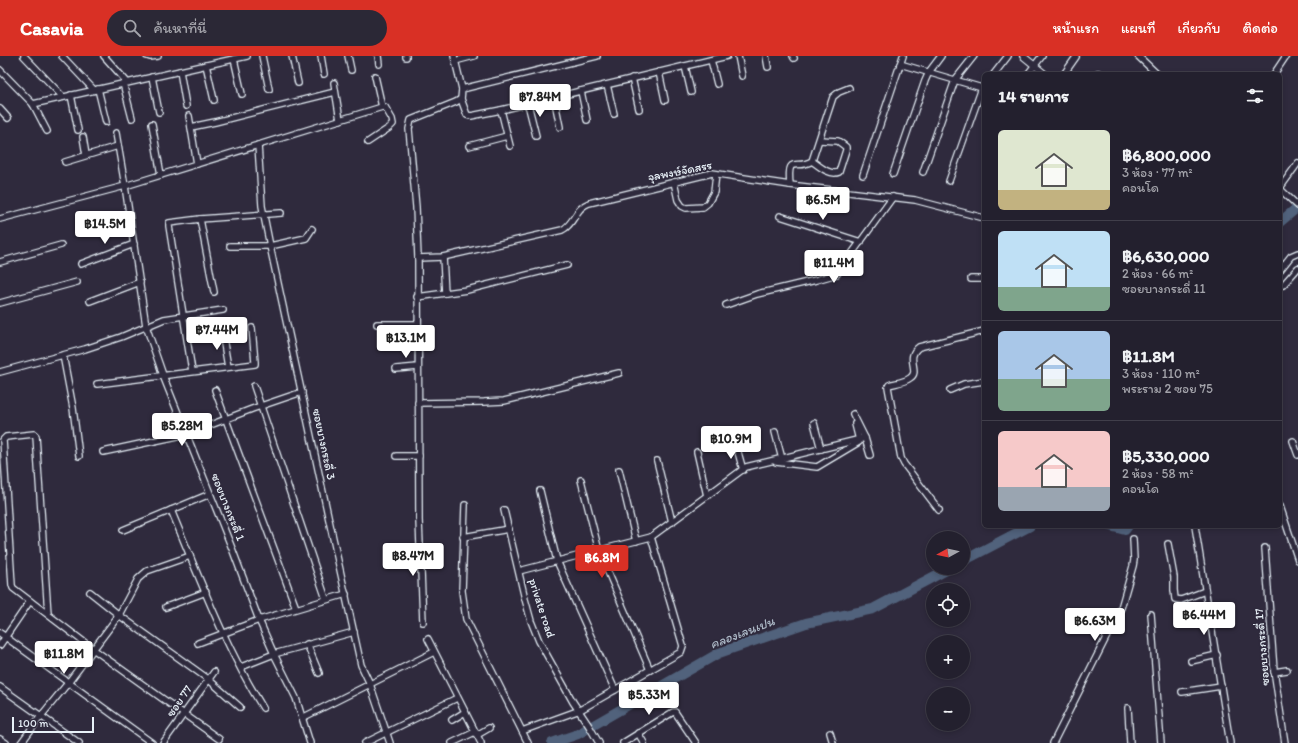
<!DOCTYPE html>
<html lang="th">
<head>
<meta charset="utf-8">
<style>
	body { margin:0; font-family:Itim,"Playpen Sans Thai",sans-serif; background:#2b2836; color:#f1f3f6; height:100vh; display:flex; flex-direction:column; font-size:15px; white-space:nowrap }
	* { box-sizing:border-box; margin:0 }
	p { font-size:13px; color:#a3a3aa }
	.icon { flex:none; width:22px; height:22px; fill:none; stroke:currentColor; stroke-width:2; stroke-linecap:round; stroke-linejoin:round }
	.map { position:relative; flex:1; overflow:hidden }
	.drawer { position:absolute; left:982px; top:16px; width:300px; height:456px; display:flex; flex-direction:column; background:#23202e; border-radius:6px; box-shadow:0 2px 6px #0003,0 0 0 1px #403e4a }
	.drawer>* { flex:none }
	.needle { width:26px; rotate:262deg }
	.controls { position:absolute; left:926px; top:475px; display:grid; gap:8px }
	.controls a { display:grid; place-items:center; width:44px; height:44px; border-radius:50%; background:#23202e; box-shadow:0 2px 6px #0003,0 0 0 1px #403e4a; font-size:20px }
	.scale { position:absolute; left:12px; bottom:10px; width:82px; box-sizing:border-box; padding-left:4px; border:2px solid #e8f1f8; border-top:0; font-size:11px; line-height:14px; white-space:nowrap; color:#e8f1f8; -webkit-text-stroke:3px #2f2a3d; paint-order:stroke }
	.price { position:absolute; translate:-50% -34px; padding:0 9px; border-radius:4px; background:#fff; color:#222; font-size:13px; line-height:26px; filter:drop-shadow(0 1px 2px #0008) }
	.price::after { content:''; position:absolute; left:50%; top:24px; width:12px; height:9px; margin-left:-6px; background:inherit; clip-path:polygon(0 0,100% 0,50% 100%) }
	.price.active { background:#d93025; color:#fff }
	ul { padding:0; list-style:none }
	li { display:flex; align-items:center; gap:12px; height:100px; padding:0 16px }
	li+li { border-top:1px solid #403e4a }
	li span { display:grid; place-items:center; flex:none; width:112px; height:80px; border-radius:6px; color:#555 }
	li>.icon { margin-inline-start:auto }
	span .icon { width:48px; height:48px; fill:#fffc; stroke-width:1 }
	li b { font-size:17px }
	h2 { display:flex; justify-content:space-between; align-items:center; height:48px; padding:0 16px; font-size:17px }
	header { display:flex; align-items:center; gap:24px; box-sizing:border-box; height:56px; padding:0 20px; background:#d93025; color:#fff }
	header strong { font-size:19px }
	nav { display:flex; gap:22px; margin-inline-start:auto; font-size:14px }
	.search { width:280px; height:36px; background:#2b2836; display:flex; align-items:center; gap:10px; box-sizing:border-box; padding:0 14px; border-radius:22px; color:#a3a3aa; font-size:15px }
	.map>svg:first-child { display:block }
	.lines { fill:none; stroke-linecap:round; stroke-linejoin:round }
	.river { stroke:#51627b; stroke-width:10 }
	.minor-casing { stroke:#e8f1f8; stroke-width:8 }
	.minor { stroke:#2f2a3d; stroke-width:5.5 }
	.labels { text-anchor:middle; stroke-width:3.5; stroke-linejoin:round; paint-order:stroke }
	.street-label { font-size:12px; fill:#e8f1f8; stroke:#2f2a3d }
	.water-label { font-size:13px; font-style:italic; fill:#acb8c6; stroke:#2f2a3d }
</style>
</head>
<body>
<header>
<strong>Casavia</strong>
<div class="search"><svg class="icon" aria-label="search" viewBox="0 0 24 24"><circle cx="10" cy="10" r="6"/><path d="M15 15l6 6"/></svg>ค้นหาที่นี่</div>
<nav><a>หน้าแรก</a><a>แผนที่</a><a>เกี่ยวกับ</a><a>ติดต่อ</a></nav>
</header>
<div class="map">
<svg width="1298" height="687" viewBox="0 0 1298 687">
	<rect width="100%" height="100%" fill="#2f2a3d"/>
	<filter id="ink" filterUnits="userSpaceOnUse"><feTurbulence type="fractalNoise" baseFrequency=".025" numOctaves="2"/><feDisplacementMap in="SourceGraphic" scale="8" xChannelSelector="R" yChannelSelector="G"/><feConvolveMatrix kernelMatrix="1 2 1 2 8 2 1 2 1" color-interpolation-filters="sRGB"/></filter>
	<g filter="url(#ink)">
		<g class="lines">
			<!-- river -->
			<g class="river">
				<path d="M1280,166L1298,151"/>
				<path d="M1110,470L1125,474L1128,470"/>
				<path d="M963,505L1030,470"/>
				<path d="M552,687L578,678L719,597L806,567L873,553L950,512"/>
			</g>
			<!-- minor casing -->
			<g class="minor-casing">
				<g id="minor">
					<path d="M24,0L63,41"/>
					<path d="M62,0L94,34"/>
					<path d="M104,0L127,26"/>
					<path d="M147,0L150,1L158,0"/>
					<path d="M262,0L269,33"/>
					<path d="M292,0L298,27"/>
					<path d="M321,0L324,18"/>
					<path d="M348,0L351,14"/>
					<path d="M378,0L379,8"/>
					<path d="M406,0V1"/>
					<path d="M454,0L462,33L461,43L467,59L471,60L501,54L727,0"/>
					<path d="M738,0L742,20"/>
					<path d="M766,0L768,11"/>
					<path d="M793,0L794,2"/>
					<path d="M1023,0L1045,18"/>
					<path d="M1138,0L1157,18"/>
					<path d="M234,3L242,38"/>
					<path d="M711,4L717,28"/>
					<path d="M455,5L474,0"/>
					<path d="M900,8L982,32"/>
					<path d="M206,9L214,44"/>
					<path d="M685,10L691,36"/>
					<path d="M0,14L33,48L47,75"/>
					<path d="M180,15L186,50"/>
					<path d="M659,16L665,44"/>
					<path d="M994,18L1008,0"/>
					<path d="M1028,18L1042,0"/>
					<path d="M1064,18L1076,1"/>
					<path d="M1098,18V17"/>
					<path d="M1274,18L1286,0"/>
					<path d="M375,20L382,51"/>
					<path d="M152,21L159,56"/>
					<path d="M632,22L639,53"/>
					<path d="M123,27L132,62"/>
					<path d="M334,27L340,64"/>
					<path d="M607,29L614,58"/>
					<path d="M98,33L106,66"/>
					<path d="M462,33L597,0"/>
					<path d="M581,35L587,64"/>
					<path d="M71,39L78,74"/>
					<path d="M554,41L560,71"/>
					<path d="M33,48L247,0"/>
					<path d="M528,48L536,80"/>
					<path d="M0,53L8,62"/>
					<path d="M501,54L510,90"/>
					<path d="M189,60L197,108"/>
					<path d="M152,68L161,119"/>
					<path d="M191,71L215,66L335,36"/>
					<path d="M116,77L125,130L146,270L164,322L233,495L259,564L274,598L296,642L310,687"/>
					<path d="M83,81L86,99"/>
					<path d="M258,89L262,150L270,190L329,464L361,609L370,628L390,687"/>
					<path d="M469,90L507,80"/>
					<path d="M812,105C819,110 830,120 839,116L846,94V91L838,85L820,84"/>
					<path d="M65,106L118,90"/>
					<path d="M923,116L955,24L974,0"/>
					<path d="M893,118L925,25L929,16L941,0"/>
					<path d="M863,119L903,0"/>
					<path d="M949,125L982,32L984,30"/>
					<path d="M674,126L678,144L682,150L686,152L703,151L708,147L714,136L716,118"/>
					<path d="M790,129C787,97 796,115 812,105L833,41L839,36L849,32"/>
					<path d="M1280,132L1298,107"/>
					<path d="M1280,133L1298,150"/>
					<path d="M780,160L861,186"/>
					<path d="M0,163L125,130L382,51H385L392,63L393,68L389,72L368,86"/>
					<path d="M200,163L214,236"/>
					<path d="M230,190H270L306,182L312,173"/>
					<path d="M443,201L445,237"/>
					<path d="M418,202L443,201L562,174C574,169 575,152 589,147L712,117L790,129L915,144L984,162"/>
					<path d="M0,206L61,189"/>
					<path d="M81,208L134,188"/>
					<path d="M1280,214L1291,200L1298,197"/>
					<path d="M971,223H984"/>
					<path d="M1283,229L1298,212"/>
					<path d="M417,241L467,234L567,209"/>
					<path d="M90,245L140,226"/>
					<path d="M0,247L77,226"/>
					<path d="M726,249L757,238L816,224L837,218L893,141"/>
					<path d="M377,268H418"/>
					<path d="M222,276L228,311"/>
					<path d="M63,299L73,352L79,400"/>
					<path d="M396,313L418,311"/>
					<path d="M192,315L169,170V167L200,163L281,157"/>
					<path d="M0,316L85,293L121,281L164,263L223,254"/>
					<path d="M97,328L255,308V306L252,272"/>
					<path d="M254,330L326,543"/>
					<path d="M215,334L296,552"/>
					<path d="M950,334L964,328L984,325"/>
					<path d="M418,347L484,346L504,345L619,317"/>
					<path d="M853,358L865,382L870,399"/>
					<path d="M814,367L821,393"/>
					<path d="M855,368L859,384"/>
					<path d="M775,376L782,403"/>
					<path d="M1293,385L1298,399"/>
					<path d="M736,389L743,414"/>
					<path d="M103,396L187,378L252,353L302,336"/>
					<path d="M697,396L707,440"/>
					<path d="M396,400H419"/>
					<path d="M657,405L672,466"/>
					<path d="M776,406L817,411L859,386"/>
					<path d="M619,414L636,485"/>
					<path d="M581,424L599,495L650,614"/>
					<path d="M540,435L557,505L615,634"/>
					<path d="M465,449L462,535L466,563L528,687"/>
					<path d="M1280,450L1298,504"/>
					<path d="M171,454C199,521 225,591 263,652"/>
					<path d="M504,454L525,543L531,565L539,585L573,646L589,670L599,687"/>
					<path d="M939,454L904,408L901,402L888,331L889,329C896,327 905,326 910,322C921,315 904,302 919,291L984,275"/>
					<path d="M1195,470L1230,687"/>
					<path d="M123,474L210,438"/>
					<path d="M463,481L509,473"/>
					<path d="M1168,488L1174,521V534L1175,543L1181,544L1205,535"/>
					<path d="M1265,492L1274,614L1285,687"/>
					<path d="M519,515L651,481L746,411L865,382"/>
					<path d="M90,536L119,559L208,623L240,651"/>
					<path d="M166,551L206,536"/>
					<path d="M48,558L36,380L34,378L6,381L3,384L12,529L13,532L93,593L219,683"/>
					<path d="M1151,558L1161,687"/>
					<path d="M423,566L419,464L418,202L416,151L409,73L411,64L456,46L461,43"/>
					<path d="M0,577L152,687"/>
					<path d="M428,583L481,687"/>
					<path d="M198,587L259,564L346,538"/>
					<path d="M307,588L319,617"/>
					<path d="M0,589L30,545"/>
					<path d="M1191,605L1217,599"/>
					<path d="M241,611L274,598L354,576"/>
					<path d="M1274,616L1287,614"/>
					<path d="M0,631L79,687"/>
					<path d="M1182,636L1221,630"/>
					<path d="M1128,652L1130,687"/>
					<path d="M302,662L434,596"/>
					<path d="M452,664L465,656"/>
					<path d="M522,675L580,654L681,596L683,590L651,481"/>
					<path d="M638,677L644,687"/>
					<path d="M830,677L833,687"/>
					<path d="M477,679L489,672"/>
					<path d="M0,683L6,687"/>
					<path d="M21,687L41,660L68,627L119,559L138,523L147,515L190,500"/>
					<path d="M163,687L214,616"/>
					<path d="M365,687L457,642"/>
					<path d="M452,687L475,676"/>
					<path d="M623,687L673,656H675L696,687"/>
					<path d="M1053,687L1121,552L1133,510L1134,504L1133,483"/>
				</g>
			</g>
			<!-- minor -->
			<use href="#minor" class="minor"/>
		</g>
	</g>
	<g class="labels">
		<!-- street labels -->
		<g class="street-label">
			<text transform="translate(680 115) rotate(-11)" y="4">จุลพงษ์จัดสรร</text>
			<text transform="translate(324 388) rotate(78)" y="4">ซอยบางกระดี่ 3</text>
			<text transform="translate(228 451) rotate(68)" y="4">ซอยบางกระดี่ 1</text>
			<text transform="translate(542 552) rotate(72)" y="4">private road</text>
			<text transform="translate(1262 591) rotate(-95)" y="4">ซอยบางกระดี่ 17</text>
			<text transform="translate(179 645) rotate(-55)" y="4">ซอย 77</text>
		</g>
		<!-- water labels -->
		<g class="water-label">
			<text transform="translate(742 576) rotate(-21)" y="5">คลองเลนเปน</text>
		</g>
	</g>
</svg>
<div class="controls">
<a><svg class="needle" viewBox="-14 -14 28 28"><path d="M0-13l5 13h-10z" fill="#e53935"/><path d="M0 13l5-13h-10z" fill="#a3a3aa"/></svg></a>
<a><svg class="icon" aria-label="locate" viewBox="0 0 24 24"><circle cx="12" cy="12" r="6"/><path d="M12 2v4M12 18v4M2 12h4M18 12h4"/></svg></a>
<a>+</a>
<a>−</a>
</div>
<div class="scale">100 m</div>
<b class="price" style="left:540px;top:62px">฿7.84M</b>
<b class="price" style="left:823px;top:165px">฿6.5M</b>
<b class="price" style="left:105px;top:189px">฿14.5M</b>
<b class="price" style="left:834px;top:228px">฿11.4M</b>
<b class="price" style="left:217px;top:295px">฿7.44M</b>
<b class="price" style="left:406px;top:303px">฿13.1M</b>
<b class="price" style="left:182px;top:391px">฿5.28M</b>
<b class="price" style="left:731px;top:404px">฿10.9M</b>
<b class="price" style="left:413px;top:521px">฿8.47M</b>
<b class="price active" style="left:602px;top:523px">฿6.8M</b>
<b class="price" style="left:1204px;top:580px">฿6.44M</b>
<b class="price" style="left:1095px;top:586px">฿6.63M</b>
<b class="price" style="left:64px;top:619px">฿11.8M</b>
<b class="price" style="left:649px;top:660px">฿5.33M</b>
<section class="drawer">
<h2>14 รายการ<svg class="icon" aria-label="filters" viewBox="0 0 24 24"><path d="M4 7h16M4 17h16"/><circle cx="9" cy="7" r="2"/><circle cx="15" cy="17" r="2"/></svg></h2>
<ul>
<li><span style="background:linear-gradient(#dfe7d0 75%,#c2b280 0)"><svg class="icon" aria-label="home" viewBox="0 0 24 24"><path d="M3 11l9-7 9 7M6 9v11h12V9"/></svg></span><div><b>฿6,800,000</b><p>3 ห้อง · 77 m²</p><p>คอนโด</p></div></li>
<li><span style="background:linear-gradient(#bfe0f5 70%,#7fa58c 0)"><svg class="icon" aria-label="home" viewBox="0 0 24 24"><path d="M3 11l9-7 9 7M6 9v11h12V9"/></svg></span><div><b>฿6,630,000</b><p>2 ห้อง · 66 m²</p><p>ซอยบางกระดี่ 11</p></div></li>
<li><span style="background:linear-gradient(#a9c7e8 60%,#7fa58c 0)"><svg class="icon" aria-label="home" viewBox="0 0 24 24"><path d="M3 11l9-7 9 7M6 9v11h12V9"/></svg></span><div><b>฿11.8M</b><p>3 ห้อง · 110 m²</p><p>พระราม 2 ซอย 75</p></div></li>
<li><span style="background:linear-gradient(#f6c9c9 70%,#9aa5b1 0)"><svg class="icon" aria-label="home" viewBox="0 0 24 24"><path d="M3 11l9-7 9 7M6 9v11h12V9"/></svg></span><div><b>฿5,330,000</b><p>2 ห้อง · 58 m²</p><p>คอนโด</p></div></li>
</ul>
</section>
</div>
</body>
</html>
